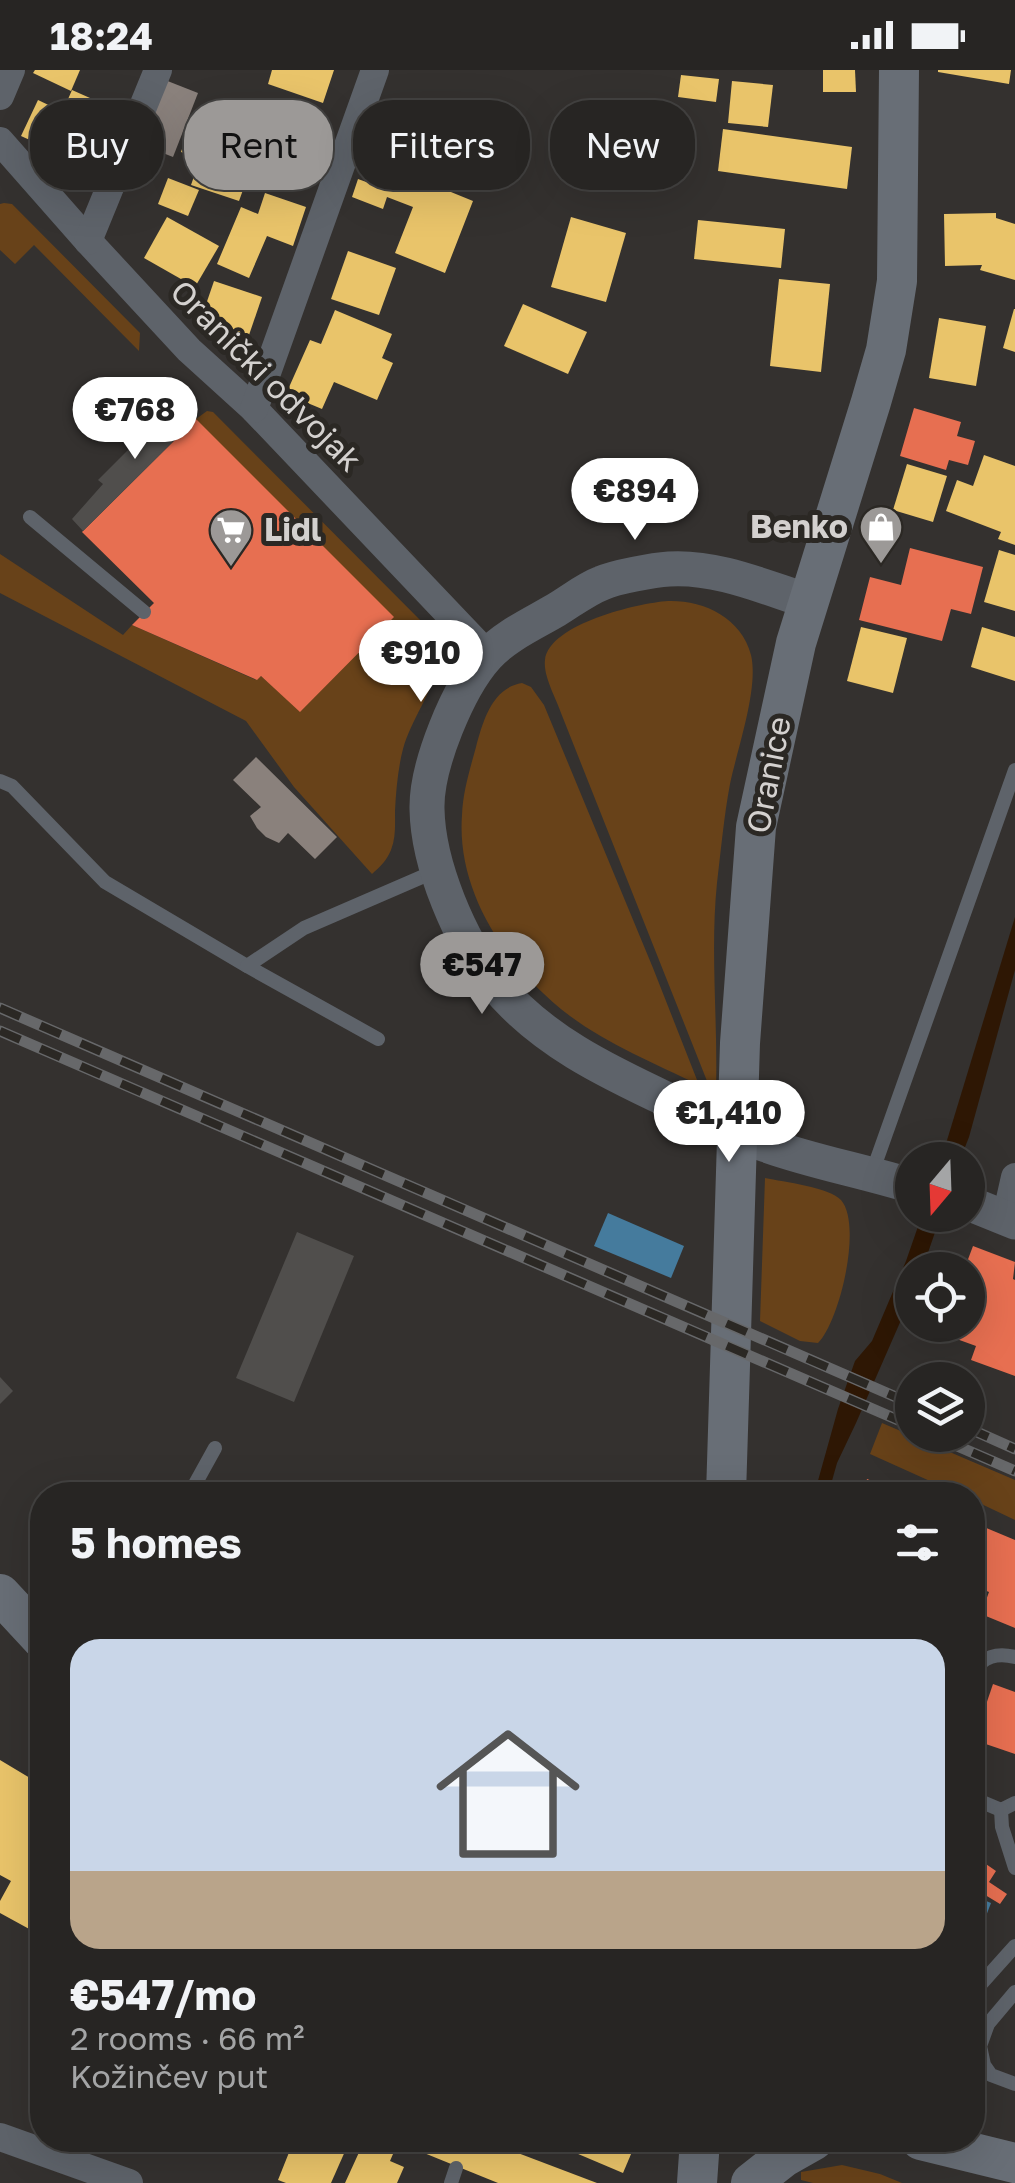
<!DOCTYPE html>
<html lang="en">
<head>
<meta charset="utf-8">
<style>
	body { margin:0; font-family:"Golos Text",sans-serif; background:#2f2d2b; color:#f1f3f6; height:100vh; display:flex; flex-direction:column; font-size:38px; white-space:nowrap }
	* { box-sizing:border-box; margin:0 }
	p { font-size:32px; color:#a4a5a6 }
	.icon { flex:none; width:55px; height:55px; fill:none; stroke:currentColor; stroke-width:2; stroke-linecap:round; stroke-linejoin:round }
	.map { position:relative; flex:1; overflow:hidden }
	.panel { position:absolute; left:30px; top:1412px; width:955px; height:670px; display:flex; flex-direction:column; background:#272523; border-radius:40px; box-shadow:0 10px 40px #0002,0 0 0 2px #434241 }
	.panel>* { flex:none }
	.top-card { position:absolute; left:30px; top:30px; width:955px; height:90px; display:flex; gap:20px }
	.needle { width:65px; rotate:199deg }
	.tools { position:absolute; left:895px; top:1072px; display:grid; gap:20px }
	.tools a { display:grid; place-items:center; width:90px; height:90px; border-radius:50%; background:#272523; box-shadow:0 10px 40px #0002,0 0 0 2px #434241; font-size:50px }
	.price { position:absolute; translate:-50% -85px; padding:0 22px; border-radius:35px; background:#fff; color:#222; font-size:32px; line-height:65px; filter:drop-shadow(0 2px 5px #0008) }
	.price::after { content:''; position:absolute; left:50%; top:60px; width:30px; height:22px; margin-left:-15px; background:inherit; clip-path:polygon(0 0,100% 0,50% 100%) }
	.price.selected { background:#9c9997; color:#111 }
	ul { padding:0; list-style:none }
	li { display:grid; align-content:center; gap:20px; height:530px; padding:0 40px }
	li+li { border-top:2px solid #434241 }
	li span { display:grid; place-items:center; height:310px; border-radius:30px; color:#555 }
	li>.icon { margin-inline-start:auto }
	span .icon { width:180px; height:180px; fill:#fffc; stroke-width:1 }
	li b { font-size:42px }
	h2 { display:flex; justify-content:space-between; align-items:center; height:120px; padding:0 40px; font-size:42px }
	.chip { padding:0 35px; border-radius:40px; background:#272523; box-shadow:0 10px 40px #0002,0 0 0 2px #434241; font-size:35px; line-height:90px }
	.chip.selected { background:#9c9997; color:#111 }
	.status { display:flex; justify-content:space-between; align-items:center; height:70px; padding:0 50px; background:#272523; direction:ltr }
	.status svg { height:28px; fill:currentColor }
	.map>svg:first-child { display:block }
	.green { fill:#684219 }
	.water { fill:#2e1704 }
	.homes { fill:#e9c46a }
	.shops { fill:#e76f51 }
	.public { fill:#457b9d }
	.industry { fill:#8a817c }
	.building { fill:#504e4c }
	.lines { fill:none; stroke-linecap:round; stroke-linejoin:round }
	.service { stroke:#5e636a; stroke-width:14 }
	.minor { stroke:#5e636a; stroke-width:28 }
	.tertiary { stroke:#5e636a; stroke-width:35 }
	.secondary { stroke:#686e76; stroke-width:40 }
	.rail-casing { stroke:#67686a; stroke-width:11 }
	.rail { stroke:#2b2824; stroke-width:8; stroke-dasharray:22; stroke-linecap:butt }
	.labels { text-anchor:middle; stroke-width:10; stroke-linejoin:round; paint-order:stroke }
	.street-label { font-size:32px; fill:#d4d1cf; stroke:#2b2824 }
	.poi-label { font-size:32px; font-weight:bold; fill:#d4d1cf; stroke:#2b2824; text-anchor:end }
</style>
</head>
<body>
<div class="status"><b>18:24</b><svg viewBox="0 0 49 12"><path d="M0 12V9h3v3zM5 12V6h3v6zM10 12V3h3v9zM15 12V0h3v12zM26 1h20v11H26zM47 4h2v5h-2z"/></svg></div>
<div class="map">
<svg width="1015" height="2113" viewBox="0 0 1015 2113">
	<rect width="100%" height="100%" fill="#34312f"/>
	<!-- green -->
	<g class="green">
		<path d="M4,133L12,134L140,263L139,281L34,175L15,194L0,180V134Z"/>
		<path d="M207,341L213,342L432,562C436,572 440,581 438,592C434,620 411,650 403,679C398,698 396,721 395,741C395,754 396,767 391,780C387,790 380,797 372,804L294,717L246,651L0,523V484L123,565L132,555L256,610L261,606L300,641L196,349Z"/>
		<path d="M668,531C703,530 741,547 751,585C759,618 737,680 730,714C724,746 721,780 717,813C710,881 718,951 716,1020L709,1016L561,643C556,628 543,606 545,590C549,554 638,533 668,531Z"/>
		<path d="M522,613L531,617L544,635L653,898L699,1015C656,994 609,975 570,946C509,900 456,824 462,745C463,721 470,699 476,677C483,651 492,618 522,613Z"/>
		<path d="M765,1108C784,1112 829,1117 841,1130C863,1155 839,1253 818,1273L800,1271L760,1251Z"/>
		<path d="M882,1353L1015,1410V1450L973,1430L972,1425H961L870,1384Z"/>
		<path d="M842,2095L880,2104L902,2113H813L801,2110V2102Z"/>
	</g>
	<!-- water -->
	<g class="water">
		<path d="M1015,847V900L969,1067L960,1090H941Z"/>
		<path d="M922,1145H941L922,1200H912V1225L856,1353L837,1393L828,1425H814L838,1339L855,1291L872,1271L906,1191Z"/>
	</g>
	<!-- homes -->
	<g class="homes">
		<path d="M35,0H80L71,21L33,3Z"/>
		<path d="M272,0H334L323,33L268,14Z"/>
		<path d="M823,0H855L856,22H823Z"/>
		<path d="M938,0H1011L1009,14L938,2Z"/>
		<path d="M681,5L719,9L716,32L678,27Z"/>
		<path d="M732,11L773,15L768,57L728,53Z"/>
		<path d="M72,20L90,28L80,50L119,66L99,111L43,87Z"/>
		<path d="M38,30L59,40L43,76L21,66Z"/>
		<path d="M259,31L321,52L308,90L246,69Z"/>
		<path d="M386,35L417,46L401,89L371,78Z"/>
		<path d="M723,59L852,77L847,119L718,101Z"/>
		<path d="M188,61L256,84L239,131L191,115L200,89L181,82Z"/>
		<path d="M413,65L460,84L446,120L473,131L445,203L395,183L413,137L387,127L383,139L352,127L358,109L391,121Z"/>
		<path d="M168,108L199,120L188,146L158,134Z"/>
		<path d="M265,123L306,137L293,176L267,166L249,208L217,194L241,137L258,144Z"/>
		<path d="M996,143V148L1015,154V210L980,200L982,195L945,196L944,144Z"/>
		<path d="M167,147L219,176L195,217L144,188Z"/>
		<path d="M571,147L626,163L606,232L551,217Z"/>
		<path d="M698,150L785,159L781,198L694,189Z"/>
		<path d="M348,181L396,198L379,245L331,229Z"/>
		<path d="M779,209L830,214L821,302L770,296Z"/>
		<path d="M214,211L262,227L249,265L201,249Z"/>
		<path d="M523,234L587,262L568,304L504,276Z"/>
		<path d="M1014,239H1015V282L1003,278Z"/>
		<path d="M335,240L392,264L382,288L393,293L377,330L334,312L322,339L286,324L310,270L321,274Z"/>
		<path d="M939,248L986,256L976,316L929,308Z"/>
		<path d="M984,385L1015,396V475L998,469L1001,462L946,441L957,410L973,416Z"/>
		<path d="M907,394L947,406L933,452L893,440Z"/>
		<path d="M999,480L1015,485V541L984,532Z"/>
		<path d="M861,557L907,568L893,623L847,611Z"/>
		<path d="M982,557L1015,567V611L971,597Z"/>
		<path d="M0,1690L40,1714L29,1731L42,1742V1866L0,1843V1831L11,1811L0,1805Z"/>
		<path d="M294,2070H350L331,2113H286L278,2110Z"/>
		<path d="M392,2070H484L597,2113H498Z"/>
		<path d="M568,2070H637L623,2103L564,2078Z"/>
		<path d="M377,2077L393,2084L390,2091L404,2097L397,2113H345L361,2078L375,2084Z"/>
	</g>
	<!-- shops -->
	<g class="shops">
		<path d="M914,338L961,352L957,366L975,371L968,395L949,390L946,400L900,386Z"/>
		<path d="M196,349L394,547L300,642L261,606L257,610L132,555L154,533L82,462Z"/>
		<path d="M910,478L983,497L971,544L951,539L942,571L859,550L870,507L901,515Z"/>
		<path d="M973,1176L1015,1192L1013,1209L1015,1210V1306L971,1290L976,1276L929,1259L931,1255H968V1200H964Z"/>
		<path d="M867,1409L906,1425H863Z"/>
		<path d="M972,1452L1015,1470V1558L981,1544L989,1522L972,1515Z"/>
		<path d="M993,1614L1015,1622V1684L974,1670Z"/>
		<path d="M972,1768L983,1773L972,1795Z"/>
		<path d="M983,1792L996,1801L989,1812L1007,1824L1000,1834L972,1817V1809Z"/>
	</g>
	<!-- public -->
	<g class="public">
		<path d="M608,1143L684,1176L671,1208L594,1176Z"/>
		<path d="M972,1825L991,1833L973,1880H972Z"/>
	</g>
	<!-- industry -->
	<g class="industry">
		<path d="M165,10L198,23L173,87L140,74Z"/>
		<path d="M256,687L337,767L315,789L288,763L279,773L266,767L257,758L250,746L261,737L233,710Z"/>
	</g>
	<!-- building -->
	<g class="building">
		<path d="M177,331L196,349L83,461L72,449L103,414L98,410Z"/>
		<path d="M297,1162L354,1186L294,1332L236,1308Z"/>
		<path d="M0,1307L13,1321L0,1334Z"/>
	</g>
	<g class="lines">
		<!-- service -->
		<g class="service">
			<path d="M30,447L144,542"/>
			<path d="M0,711L12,716L105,812L247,896"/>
			<path d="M378,969L247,896L304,858L438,800"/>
			<path d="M872,1103L1015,700"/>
			<path d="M189,1425L215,1378"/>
			<path d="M972,1602C984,1587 996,1582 1015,1587"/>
			<path d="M972,1724L982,1732L1001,1740L1015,1733"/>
			<path d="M1001,1740L1002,1757L1015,1798"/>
			<path d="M1015,1922L988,1954L980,1976L984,1995L991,2005L1015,2014"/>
			<path d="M972,1924L1015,1876"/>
			<path d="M451,2113L456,2098"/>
		</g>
		<!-- minor -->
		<g class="minor">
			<path d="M0,26L11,0"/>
			<path d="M0,71L88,171L189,280L254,339L488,585"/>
			<path d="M88,171L158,0"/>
			<path d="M254,339L375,0"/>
			<path d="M1006,1147L1015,1107"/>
			<path d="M0,2067L129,2113"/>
		</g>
		<!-- tertiary -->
		<g class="tertiary">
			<path d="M808,531C764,517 716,496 669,499C654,500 615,507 602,513C586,519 571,531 556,540C534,553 505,566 487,586C458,618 426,696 427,739C428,795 460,871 495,914C541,970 606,1001 670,1031C702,1047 733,1064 766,1075C814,1092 864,1101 912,1116"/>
			<path d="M968,1133L1015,1152"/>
		</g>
		<!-- secondary -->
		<g class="secondary">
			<path d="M726,1425L740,973L756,757L796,573L871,332L886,280L897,211L899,0"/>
			<path d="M0,1524L42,1569"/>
			<path d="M921,2070L1015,2093"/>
			<path d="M697,2113L700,2070"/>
			<path d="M751,2113L784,2087L814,2070"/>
		</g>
		<!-- rail casing -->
		<g class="rail-casing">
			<g id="rail">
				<path d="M0,938L912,1334"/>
				<path d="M0,961L912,1356"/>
				<path d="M968,1358L1015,1379"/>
				<path d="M932,1365L1015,1401"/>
			</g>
		</g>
		<!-- rail -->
		<use href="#rail" class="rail"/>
	</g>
	<!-- icons -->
	<defs>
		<g id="shop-pin" transform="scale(2.25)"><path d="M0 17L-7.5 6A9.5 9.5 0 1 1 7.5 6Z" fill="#9c9997" stroke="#2b2824"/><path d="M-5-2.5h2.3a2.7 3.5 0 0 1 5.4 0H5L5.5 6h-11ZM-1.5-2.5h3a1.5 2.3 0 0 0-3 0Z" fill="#fff"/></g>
		<g id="supermarket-pin" transform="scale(2.25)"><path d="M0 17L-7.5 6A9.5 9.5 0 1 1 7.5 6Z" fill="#9c9997" stroke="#2b2824"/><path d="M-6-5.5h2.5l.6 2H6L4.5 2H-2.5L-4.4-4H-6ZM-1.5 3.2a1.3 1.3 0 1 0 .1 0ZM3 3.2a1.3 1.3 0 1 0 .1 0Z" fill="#fff"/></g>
	</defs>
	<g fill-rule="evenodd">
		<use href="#shop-pin" x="881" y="457"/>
		<use href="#supermarket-pin" x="231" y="460"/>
	</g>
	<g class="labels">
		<!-- street labels -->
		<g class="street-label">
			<text transform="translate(266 306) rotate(45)" y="11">Oranički odvojak</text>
			<text transform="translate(769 705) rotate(-79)" y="11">Oranice</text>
		</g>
		<!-- poi labels -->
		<g class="poi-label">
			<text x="848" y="468">Benko</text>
			<text x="264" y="471" text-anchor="start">Lidl</text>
		</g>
	</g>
</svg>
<div class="tools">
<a><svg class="needle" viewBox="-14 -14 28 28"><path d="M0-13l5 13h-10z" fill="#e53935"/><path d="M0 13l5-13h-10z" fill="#a4a5a6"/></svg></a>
<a><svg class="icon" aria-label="locate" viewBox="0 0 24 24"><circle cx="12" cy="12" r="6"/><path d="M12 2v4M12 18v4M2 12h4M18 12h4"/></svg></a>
<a><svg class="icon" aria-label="layers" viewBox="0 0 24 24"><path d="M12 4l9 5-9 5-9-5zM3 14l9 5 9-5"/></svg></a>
</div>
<b class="price" style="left:135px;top:392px">€768</b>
<b class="price" style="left:635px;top:473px">€894</b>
<b class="price" style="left:421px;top:635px">€910</b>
<b class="price selected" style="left:482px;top:947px">€547</b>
<b class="price" style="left:729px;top:1095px">€1,410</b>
<div class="top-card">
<a class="chip">Buy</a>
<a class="chip selected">Rent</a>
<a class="chip">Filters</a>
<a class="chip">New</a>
</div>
<section class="panel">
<h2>5 homes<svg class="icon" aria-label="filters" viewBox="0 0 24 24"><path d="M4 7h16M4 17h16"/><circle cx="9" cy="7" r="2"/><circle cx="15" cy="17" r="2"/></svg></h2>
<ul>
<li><span style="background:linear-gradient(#c9d6e8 75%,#b9a48a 0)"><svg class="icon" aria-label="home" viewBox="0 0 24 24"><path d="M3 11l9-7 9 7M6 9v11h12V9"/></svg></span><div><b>€547/mo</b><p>2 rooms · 66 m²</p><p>Kožinčev put</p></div></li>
</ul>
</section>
</div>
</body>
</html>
